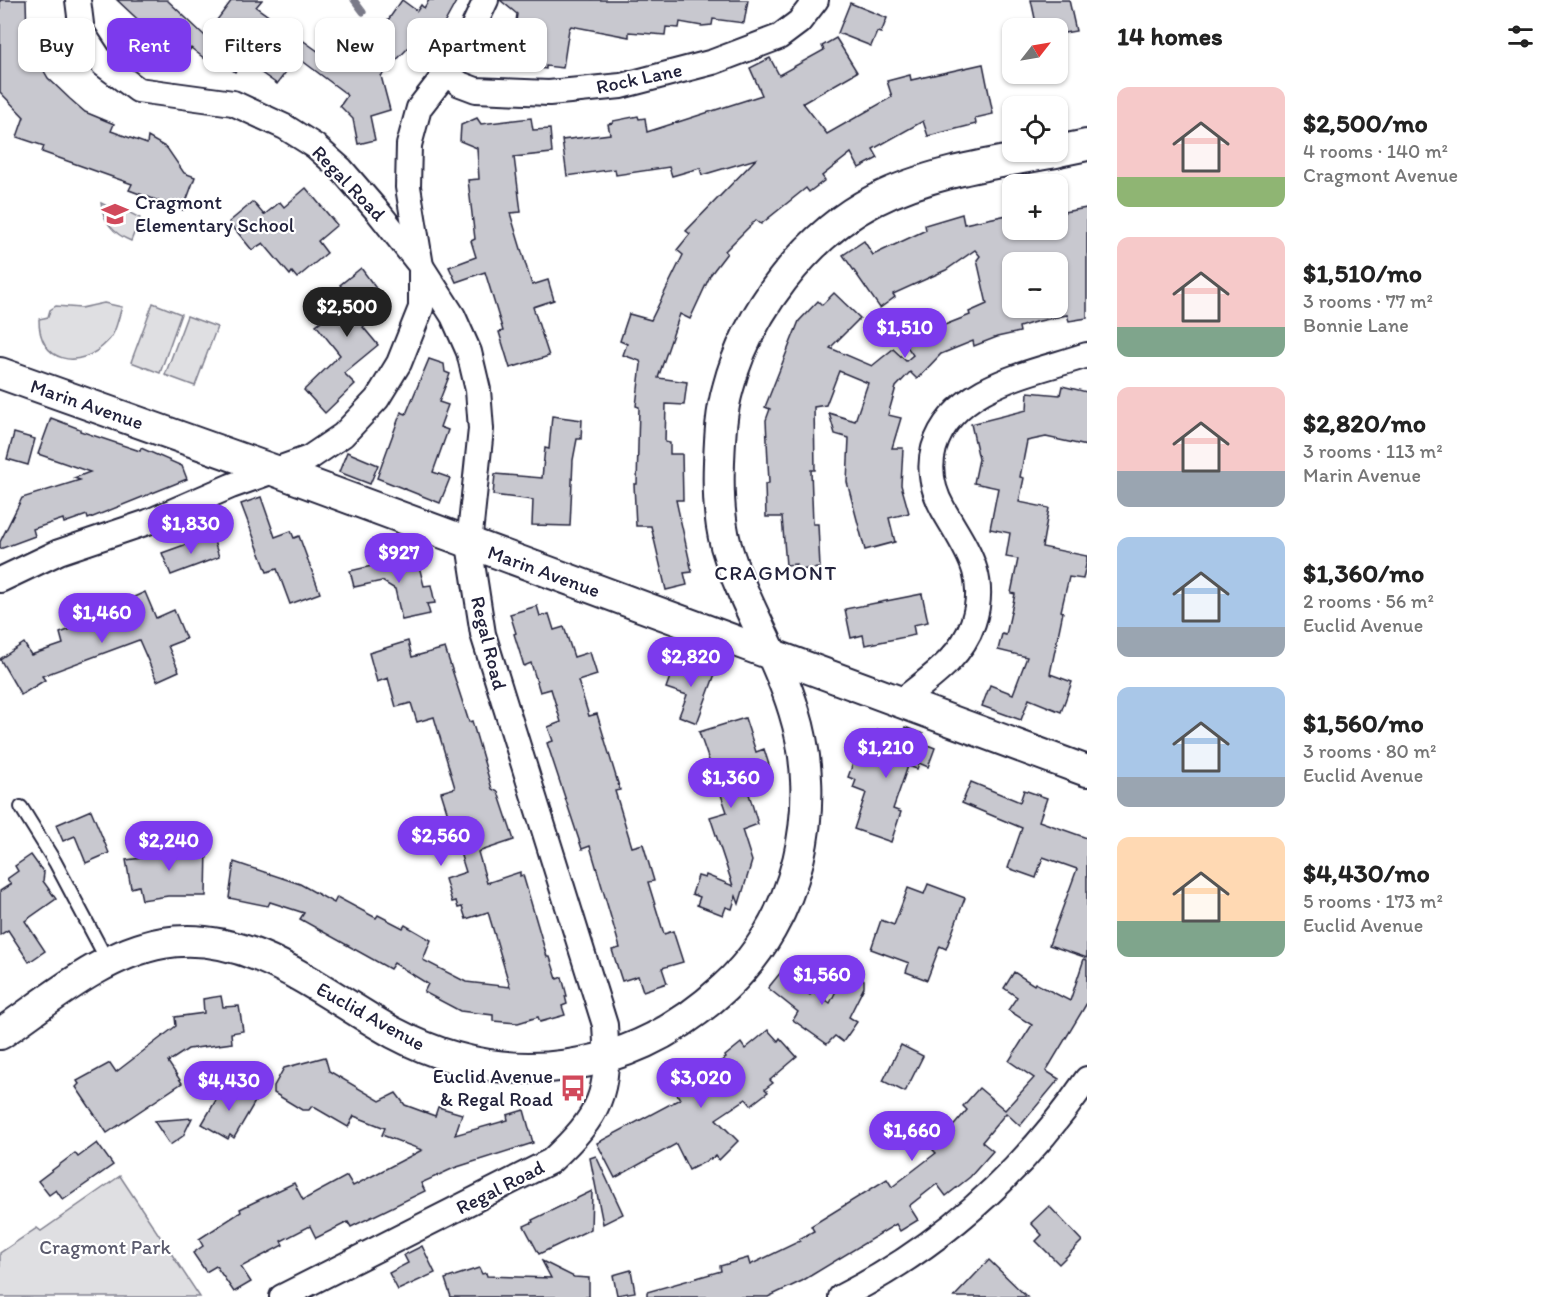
<!DOCTYPE html>
<html lang="en">
<head>
<meta charset="utf-8">
<style>
	body { margin:0; font-family:Itim,sans-serif; background:#f6f6f6; color:#222; height:100vh; display:flex; flex-direction:column; font-size:22px; white-space:nowrap }
	* { box-sizing:border-box; margin:0 }
	p { font-size:20px; color:#767676 }
	.icon { flex:none; width:33px; height:33px; fill:none; stroke:currentColor; stroke-width:2; stroke-linecap:round; stroke-linejoin:round }
	.map { position:relative; flex:1; overflow:hidden }
	.side { display:flex; flex-direction:column; background:#fff; width:480px }
	.side>* { flex:none }
	.top-card { position:absolute; left:18px; top:18px; width:570px; height:54px; display:flex; gap:12px }
	.needle { width:39px; rotate:59deg }
	.fabs { position:absolute; left:1002px; top:18px; display:grid; gap:12px }
	.fabs a { display:grid; place-items:center; width:66px; height:66px; border-radius:12px; background:#fff; box-shadow:0 2px 4px #0004; font-size:30px }
	.price { position:absolute; translate:-50% -51px; padding:0 14px; border-radius:21px; background:#7c3aed; color:#fff; font-size:20px; line-height:39px; filter:drop-shadow(0 2px 3px #0008) }
	.price::after { content:''; position:absolute; left:50%; top:36px; width:18px; height:14px; margin-left:-9px; background:inherit; clip-path:polygon(0 0,100% 0,50% 100%) }
	.price.selected { background:#222; color:#fff }
	ul { padding:0; list-style:none }
	li { display:flex; align-items:center; gap:18px; height:150px; padding:0 30px }
	li span { display:grid; place-items:center; flex:none; width:168px; height:120px; border-radius:12px; color:#555 }
	li>.icon { margin-inline-start:auto }
	span .icon { width:72px; height:72px; fill:#fffc; stroke-width:1 }
	li b { font-size:26px }
	h2 { display:flex; justify-content:space-between; align-items:center; height:72px; padding:0 30px; font-size:26px }
	.pill { padding:0 21px; border-radius:12px; background:#fff; box-shadow:0 2px 4px #0004; font-size:21px; line-height:54px }
	.pill.selected { background:#7c3aed; color:#fff }
	main { display:flex; flex:1; min-height:0 }
	.map>svg:first-child { display:block }
	.green { fill:#dfdfe2; stroke:#80808e; stroke-width:1.5 }
	.lines { fill:none; stroke-linecap:round; stroke-linejoin:round }
	.stream { stroke:#7a7a88; stroke-width:7 }
	.building { fill:#c8c8cf; stroke:#22223b; stroke-width:1.5; fill-rule:evenodd }
	.service-casing { stroke:#22223b; stroke-width:16 }
	.minor-casing { stroke:#22223b; stroke-width:28 }
	.tertiary-casing { stroke:#22223b; stroke-width:34 }
	.service { stroke:#fff; stroke-width:12 }
	.minor { stroke:#fff; stroke-width:24 }
	.tertiary { stroke:#fff; stroke-width:30 }
	.labels { text-anchor:middle; stroke-width:4.5; stroke-linejoin:round; paint-order:stroke }
	.street-label { font-size:20px; fill:#22223b; stroke:#fff }
	.poi-label { font-size:20px; fill:#22223b; stroke:#fff; text-anchor:start }
	.park-label { font-size:20px; fill:#5b5b6d; stroke:#fff }
	.neighbourhood-label { font-size:21px; letter-spacing:1.5px; fill:#22223b; stroke:#fff }
</style>
</head>
<body>
<main>
<div class="map">
<svg width="1087" height="1297" viewBox="0 0 1087 1297">
	<rect width="100%" height="100%" fill="#fff"/>
	<filter id="ink" filterUnits="userSpaceOnUse"><feTurbulence type="fractalNoise" baseFrequency=".0167" numOctaves="2"/><feDisplacementMap in="SourceGraphic" scale="12" xChannelSelector="R" yChannelSelector="G"/><feConvolveMatrix kernelMatrix="1 2 1 2 8 2 1 2 1" color-interpolation-filters="sRGB"/></filter>
	<g filter="url(#ink)">
		<!-- green -->
		<g class="green">
			<path d="M101,203L107,206L113,204L140,218L131,241C114,234 103,222 101,203Z"/>
			<path d="M104,303L122,307C118,318 116,334 107,342C80,371 38,363 39,319L48,317L50,310L56,306L81,308Z"/>
			<path d="M153,303L181,314L160,373L131,362Z"/>
			<path d="M187,316L217,327L195,386L165,375Z"/>
			<path d="M120,1176L200,1297H0V1253L37,1228L41,1231Z"/>
		</g>
		<g class="lines">
			<!-- stream -->
			<path class="stream" d="M354,0L363,12"/>
		</g>
		<!-- building -->
		<g class="building">
			<path d="M0,0H26L27,36L49,42L36,57L48,78L70,99L85,112L114,124L111,131L147,144L148,137L167,148L184,173L195,177L183,210L129,190L132,184L42,152L44,146L17,137L24,117L0,92Z"/>
			<path d="M117,0H167L205,36L232,0H262L256,7L322,54L343,25L370,46L402,0L417,11L421,5L424,8L429,0H457L440,31L432,26L418,48L412,44L381,76L390,110L370,116L375,140L358,144L353,119L340,106L347,96L345,93L297,57L277,84L243,60L235,72L219,60L214,66L191,48L177,68L157,54L164,44Z"/>
			<path d="M500,0H748L744,23L713,19L712,25L702,26L680,22L679,28L666,27L665,35L629,32V37L571,26L569,29L563,68L546,66V69L516,65L518,53H512L517,14Z"/>
			<path d="M1031,0H1069L1076,31L1058,34V28H1037Z"/>
			<path d="M850,3L887,18L881,33L877,32L871,46L838,33Z"/>
			<path d="M836,38L857,72L803,103L827,134L892,97L887,81L910,75L911,80L983,64L993,114L975,118L976,124L928,136L923,121L873,149L878,158L859,168L851,153L822,176L825,180L809,192L806,188L761,224L756,220L725,251L727,253L711,274L690,319L680,314L658,378L687,382L684,405L666,404L665,442L670,443V454H682L683,500H676L692,572L684,573L687,585L666,590L651,526H636L634,484H637L639,407L636,406L641,364L640,361L623,355L627,344L620,341L629,314L651,320L683,255L677,250L690,234L686,231L756,159L702,175L700,168L672,176L669,167L616,175L615,169L567,176L562,140L610,134L608,124L613,123V121L638,116L639,119L645,118L647,132L762,95L750,68L770,58L779,75L824,50L822,46Z"/>
			<path d="M477,118L481,124L531,118L533,130L550,129L552,153L514,157L521,212L510,213L532,285L548,280L554,300L533,307L549,356L510,368L499,332L503,331L485,272L456,282L449,267L476,257L471,241L475,239L468,180L479,179L477,148L460,141L461,125Z"/>
			<path d="M306,188L337,225L318,241L327,253L297,278L292,272L290,275L263,243L252,250L229,222L253,202L264,215L280,202L284,207Z"/>
			<path d="M1087,208V318L1069,321L1067,315L1035,322L1019,327L1020,332L997,337L974,346L973,341L941,354L917,379L910,372L896,387L888,415L901,418L892,448H903L901,485L909,513L889,518L895,542L865,550L847,482L849,438L835,434L829,413L855,421L868,383L839,371L826,405L814,407L815,470H811L813,524H818L820,568L796,570V564L786,565L782,517H766L765,484L769,483L766,420L770,409L765,407L799,321L818,301L822,305L834,293L860,318L830,348L872,366L893,349L906,361L913,355L887,318L894,312L920,339L927,332L970,315L969,312L987,304L977,260L980,256L975,250L946,270L893,294L895,297L880,308L843,255L864,241L873,255L926,230L925,225L962,214L964,224L1012,214V230H1058V213ZM1012,262H1058V308H1012Z"/>
			<path d="M361,268L389,306L363,327L378,345L344,373L355,384L325,413L304,390L340,355L316,325L333,312L332,305L346,293L340,285Z"/>
			<path d="M429,359L444,364L445,372L450,374L439,402L448,405L440,427L448,430L433,472L450,478L440,503L377,478L401,412L406,414Z"/>
			<path d="M1062,386L1087,392V446L1046,437L1027,441L1020,477L1024,478L1019,502L1049,508L1042,547L1087,556V560L1083,579L1069,577L1061,611L1063,612L1050,674L1072,682L1061,712L1029,699L1021,720L982,706L990,685L1013,694L1027,657L998,650L1002,634L1006,635L1015,594L1011,593L1018,559L1006,557L1010,533L990,529L998,488L974,483L979,459L971,424L1027,410L1028,392L1060,395Z"/>
			<path d="M552,416L582,420L581,439H577L573,460L570,526L532,525L533,500L493,495L495,474L542,478L545,448L549,449Z"/>
			<path d="M51,418L80,429V431L140,451L141,448L182,466L187,479L88,519L87,515L64,523L63,519L33,529L35,536L0,549V542L22,498L80,480L74,478L90,472L38,454Z"/>
			<path d="M14,433L35,439L28,465L7,459Z"/>
			<path d="M347,452L378,465L370,484L339,472Z"/>
			<path d="M261,497L275,537L291,531L294,538L299,536L320,593L290,604L277,569L267,572L241,504Z"/>
			<path d="M212,535L219,557L171,575L162,553Z"/>
			<path d="M389,550L420,570L424,586L431,585L435,603L427,604L430,614L402,620L395,589L382,581L354,587L350,571L380,564Z"/>
			<path d="M145,592L156,618L174,610L186,639L168,646L179,671L157,681L139,640L42,676L45,680L21,695L0,659L24,643L31,655L63,644L60,633L126,609L123,602Z"/>
			<path d="M922,594L928,622L913,625L915,635L865,645L863,635L851,638L845,609Z"/>
			<path d="M537,606L540,616L549,614L554,630L564,627L574,657L590,652L597,675L578,681L589,716L597,714L620,790L615,791L632,847L643,844L654,881L648,882L664,934L673,931L683,962L662,968L667,983L643,991L638,976L622,981L612,950L620,948L590,846L582,849L547,743L553,741L548,727L561,722L551,689L540,692L531,663L524,666L514,634L516,633L510,614Z"/>
			<path d="M408,641L412,657L445,648L469,722L472,721L492,789L498,792L514,840L478,852L487,883L520,872V876L523,875L547,957H550L557,979L562,977L567,996H565L567,1004L562,1006L565,1015L540,1022L538,1017L518,1023L493,1021V1015L460,1011L424,992L428,984L394,963L390,969L300,919L304,913L270,902L268,906L229,898L234,862L300,884L334,903L337,897L376,918L378,915L403,928L405,925L431,940L423,960L466,982L510,987L488,912L466,919L462,907L458,908L456,901L452,902L445,879L466,872L441,792L455,788L434,717L417,722L411,703L396,707L388,678L377,682L369,653Z"/>
			<path d="M676,660L715,674L697,723L679,716L687,695L666,688Z"/>
			<path d="M745,718L756,752L764,749L770,768L756,772L758,776L747,780L751,793L749,794L758,824L742,830L752,861L739,904L736,896L732,909L726,907L723,915L697,905L700,897L692,894L698,876L705,878L706,875L733,886L710,817L727,812L699,732Z"/>
			<path d="M905,727L923,734L920,742L935,748L928,767L919,763L917,769L908,766L893,809L901,812L891,842L854,829L866,793L853,788L856,780L848,777L856,755L867,759L878,730L901,738Z"/>
			<path d="M971,782L1020,802L1024,790L1047,798L1039,821L1087,838V958L1049,945L1077,869L1043,857L1036,878L1008,868L1022,828L962,803Z"/>
			<path d="M91,810L109,853L86,863L75,836L63,841L56,825Z"/>
			<path d="M140,846L207,848L206,896H168L142,900L139,886L131,888L126,860L142,858Z"/>
			<path d="M31,855L44,873L43,881L56,899L25,921L45,951L29,962L8,930L0,935V891L11,884L7,879L18,871L15,866Z"/>
			<path d="M928,884L965,898L946,949L940,946L927,980L906,972L909,963L871,949L881,920L894,925L908,888L924,894Z"/>
			<path d="M1084,959L1087,960V1003L1046,1071L1059,1079L1020,1126L1006,1113L982,1142L993,1151L970,1177L946,1196L937,1184L909,1206L918,1220L900,1231L896,1224L802,1281L768,1297H647V1292L721,1271L720,1266L748,1258L750,1265L800,1241L799,1239L814,1231L811,1226L887,1179L892,1187L936,1153L933,1150L967,1110L963,1106L979,1088L1005,1110L1034,1078L1009,1061L1032,1025L1008,1010L1017,997L1004,988L1014,972L1034,985L1035,983L1070,1001Z"/>
			<path d="M846,971L864,980V987L849,1017L857,1022L843,1042L835,1036L827,1044L793,1020L798,1012L768,988L781,972L810,995L813,991L830,1003Z"/>
			<path d="M221,996L223,1007L239,1006L243,1031L231,1033L232,1043L188,1049L168,1062L182,1083L107,1133L76,1087L79,1084L77,1081L110,1063L116,1072L176,1026L175,1017L204,1013L203,999Z"/>
			<path d="M768,1030L778,1041L780,1038L797,1057L770,1080L773,1083L765,1089L768,1092L751,1105L746,1099L716,1119L738,1141L719,1160L716,1156L689,1170L676,1144L615,1178L597,1143L680,1099L672,1086L693,1073L696,1077L726,1058L725,1056L741,1043L745,1049Z"/>
			<path d="M901,1045L923,1056L905,1092L883,1081Z"/>
			<path d="M325,1057L329,1071L380,1101L396,1093L405,1105L435,1116L438,1107L462,1114L455,1135L508,1120L507,1115L524,1110L533,1143L454,1168L421,1183L425,1191L351,1227L348,1222L316,1238L310,1226L281,1241L283,1245L241,1267L251,1282L234,1292L216,1266L206,1272L193,1253L203,1246L199,1239L241,1212L240,1209L294,1183L303,1200L347,1176L353,1186L422,1150L382,1135L385,1128L354,1116L348,1127L312,1106L309,1110H302L274,1093V1086L284,1068Z"/>
			<path d="M226,1083L256,1100L234,1138L230,1135L228,1139L202,1124Z"/>
			<path d="M192,1118L183,1136L170,1145L154,1121Z"/>
			<path d="M97,1143L113,1165L63,1200L56,1190L49,1195L38,1181L75,1153L78,1157Z"/>
			<path d="M596,1156L623,1214L603,1224L590,1158Z"/>
			<path d="M592,1191L591,1229L539,1254L524,1226L533,1222L532,1220Z"/>
			<path d="M1049,1206L1082,1241L1059,1264L1036,1241L1042,1235L1031,1223Z"/>
			<path d="M422,1246L435,1273L398,1290L389,1273L408,1263L404,1255Z"/>
			<path d="M989,1260L1027,1297H954Z"/>
			<path d="M542,1261L574,1277L589,1278V1297H451L445,1279L479,1268L482,1274L486,1273L487,1276L551,1278Z"/>
			<path d="M631,1270L635,1292L617,1295L613,1275Z"/>
		</g>
		<g class="lines">
			<!-- service casing -->
			<g class="service-casing">
				<path id="service" d="M21,807L55,862L108,962"/>
			</g>
			<!-- minor casing -->
			<g class="minor-casing">
				<g id="minor">
					<path d="M78,0L82,32L103,64L138,90L233,103L285,127L315,146L341,169L379,213L421,266L453,316L469,352L478,390L481,429L469,544L483,634L605,1025C610,1094 601,1114 551,1161L282,1297"/>
					<path d="M446,73L460,84L476,90L549,93L621,86L713,62L779,37L799,22L816,0"/>
					<path d="M0,580L59,552L148,522L231,486L309,458L343,435L377,399L399,363L421,308V266L408,187L409,145L419,108L446,73L469,36L486,0"/>
					<path d="M900,702C927,680 961,659 973,623C989,575 965,548 943,509C933,491 928,469 934,448C953,385 1033,373 1087,355"/>
					<path d="M841,1297C941,1246 1024,1171 1087,1079"/>
				</g>
			</g>
			<!-- tertiary casing -->
			<g class="tertiary-casing">
				<g id="tertiary">
					<path d="M1058,151L1087,145"/>
					<path d="M0,373L273,470L1087,771"/>
					<path d="M0,1034C50,1000 102,954 163,943C250,928 323,994 394,1033C507,1093 632,1074 724,988C799,920 824,806 794,711C777,654 743,604 726,546C719,520 718,489 719,462C720,437 721,412 728,388C747,314 806,235 875,200C930,172 995,163 1056,152"/>
				</g>
			</g>
			<!-- service -->
			<use href="#service" class="service"/>
			<!-- minor -->
			<use href="#minor" class="minor"/>
			<!-- tertiary -->
			<use href="#tertiary" class="tertiary"/>
		</g>
	</g>
	<!-- icons -->
	<defs>
		<g id="school-bare" transform="scale(2.07)"><path d="M0-5L7-2L0 1L-7-2ZM-4 1L0 2.5L4 1V4Q0 6-4 4Z" fill="#d1495b" stroke="#fff" stroke-width="2.5" paint-order="stroke"/></g>
		<g id="bus-bare" transform="scale(2.07)"><path d="M-5-6H5V4H4V6H2V4H-2V6H-4V4H-5ZM-3.5-4V0h7V-4ZM-3.5 1.2v1.5H-2V1.2ZM2 1.2v1.5H3.5V1.2Z" fill="#d1495b" stroke="#fff" stroke-width="2.5" paint-order="stroke"/></g>
	</defs>
	<g fill-rule="evenodd">
		<use href="#school-bare" x="115" y="214"/>
		<use href="#bus-bare" x="573" y="1088"/>
	</g>
	<g class="labels">
		<!-- street labels -->
		<g class="street-label">
			<text transform="translate(639 78) rotate(-12)" y="7">Rock Lane</text>
			<text transform="translate(349 183) rotate(46)" y="7">Regal Road</text>
			<text transform="translate(87 404) rotate(19)" y="7">Marin Avenue</text>
			<text transform="translate(544 571) rotate(20)" y="7">Marin Avenue</text>
			<text transform="translate(489 643) rotate(76)" y="7">Regal Road</text>
			<text transform="translate(371 1016) rotate(29)" y="7">Euclid Avenue</text>
			<text transform="translate(500 1187) rotate(-27)" y="7">Regal Road</text>
		</g>
		<!-- poi labels -->
		<g class="poi-label">
			<text x="135" y="209">Cragmont<tspan x="135" dy="23">Elementary School</tspan></text>
			<text x="553" y="1083" text-anchor="end">Euclid Avenue<tspan x="553" dy="23">&amp; Regal Road</tspan></text>
		</g>
		<!-- park labels -->
		<g class="park-label">
			<text x="105" y="1254">Cragmont Park</text>
		</g>
		<!-- neighbourhood labels -->
		<g class="neighbourhood-label">
			<text x="776" y="580">CRAGMONT</text>
		</g>
	</g>
</svg>
<div class="fabs">
<a><svg class="needle" viewBox="-14 -14 28 28"><path d="M0-13l5 13h-10z" fill="#e53935"/><path d="M0 13l5-13h-10z" fill="#767676"/></svg></a>
<a><svg class="icon" aria-label="locate" viewBox="0 0 24 24"><circle cx="12" cy="12" r="6"/><path d="M12 2v4M12 18v4M2 12h4M18 12h4"/></svg></a>
<a>+</a>
<a>−</a>
</div>
<b class="price selected" style="left:347px;top:338px">$2,500</b>
<b class="price" style="left:905px;top:359px">$1,510</b>
<b class="price" style="left:191px;top:555px">$1,830</b>
<b class="price" style="left:399px;top:584px">$927</b>
<b class="price" style="left:102px;top:644px">$1,460</b>
<b class="price" style="left:691px;top:688px">$2,820</b>
<b class="price" style="left:886px;top:779px">$1,210</b>
<b class="price" style="left:731px;top:809px">$1,360</b>
<b class="price" style="left:441px;top:867px">$2,560</b>
<b class="price" style="left:169px;top:872px">$2,240</b>
<b class="price" style="left:822px;top:1006px">$1,560</b>
<b class="price" style="left:701px;top:1109px">$3,020</b>
<b class="price" style="left:229px;top:1112px">$4,430</b>
<b class="price" style="left:912px;top:1162px">$1,660</b>
<div class="top-card">
<a class="pill">Buy</a>
<a class="pill selected">Rent</a>
<a class="pill">Filters</a>
<a class="pill">New</a>
<a class="pill">Apartment</a>
</div>
</div>
<section class="side">
<h2>14 homes<svg class="icon" aria-label="filters" viewBox="0 0 24 24"><path d="M4 7h16M4 17h16"/><circle cx="9" cy="7" r="2"/><circle cx="15" cy="17" r="2"/></svg></h2>
<ul>
<li><span style="background:linear-gradient(#f6c9c9 75%,#8fb573 0)"><svg class="icon" aria-label="home" viewBox="0 0 24 24"><path d="M3 11l9-7 9 7M6 9v11h12V9"/></svg></span><div><b>$2,500/mo</b><p>4 rooms · 140 m²</p><p>Cragmont Avenue</p></div></li>
<li><span style="background:linear-gradient(#f6c9c9 75%,#7fa58c 0)"><svg class="icon" aria-label="home" viewBox="0 0 24 24"><path d="M3 11l9-7 9 7M6 9v11h12V9"/></svg></span><div><b>$1,510/mo</b><p>3 rooms · 77 m²</p><p>Bonnie Lane</p></div></li>
<li><span style="background:linear-gradient(#f6c9c9 70%,#9aa5b1 0)"><svg class="icon" aria-label="home" viewBox="0 0 24 24"><path d="M3 11l9-7 9 7M6 9v11h12V9"/></svg></span><div><b>$2,820/mo</b><p>3 rooms · 113 m²</p><p>Marin Avenue</p></div></li>
<li><span style="background:linear-gradient(#a9c7e8 75%,#9aa5b1 0)"><svg class="icon" aria-label="home" viewBox="0 0 24 24"><path d="M3 11l9-7 9 7M6 9v11h12V9"/></svg></span><div><b>$1,360/mo</b><p>2 rooms · 56 m²</p><p>Euclid Avenue</p></div></li>
<li><span style="background:linear-gradient(#a9c7e8 75%,#9aa5b1 0)"><svg class="icon" aria-label="home" viewBox="0 0 24 24"><path d="M3 11l9-7 9 7M6 9v11h12V9"/></svg></span><div><b>$1,560/mo</b><p>3 rooms · 80 m²</p><p>Euclid Avenue</p></div></li>
<li><span style="background:linear-gradient(#ffd9b3 70%,#7fa58c 0)"><svg class="icon" aria-label="home" viewBox="0 0 24 24"><path d="M3 11l9-7 9 7M6 9v11h12V9"/></svg></span><div><b>$4,430/mo</b><p>5 rooms · 173 m²</p><p>Euclid Avenue</p></div></li>
</ul>
</section>
</main>
</body>
</html>
